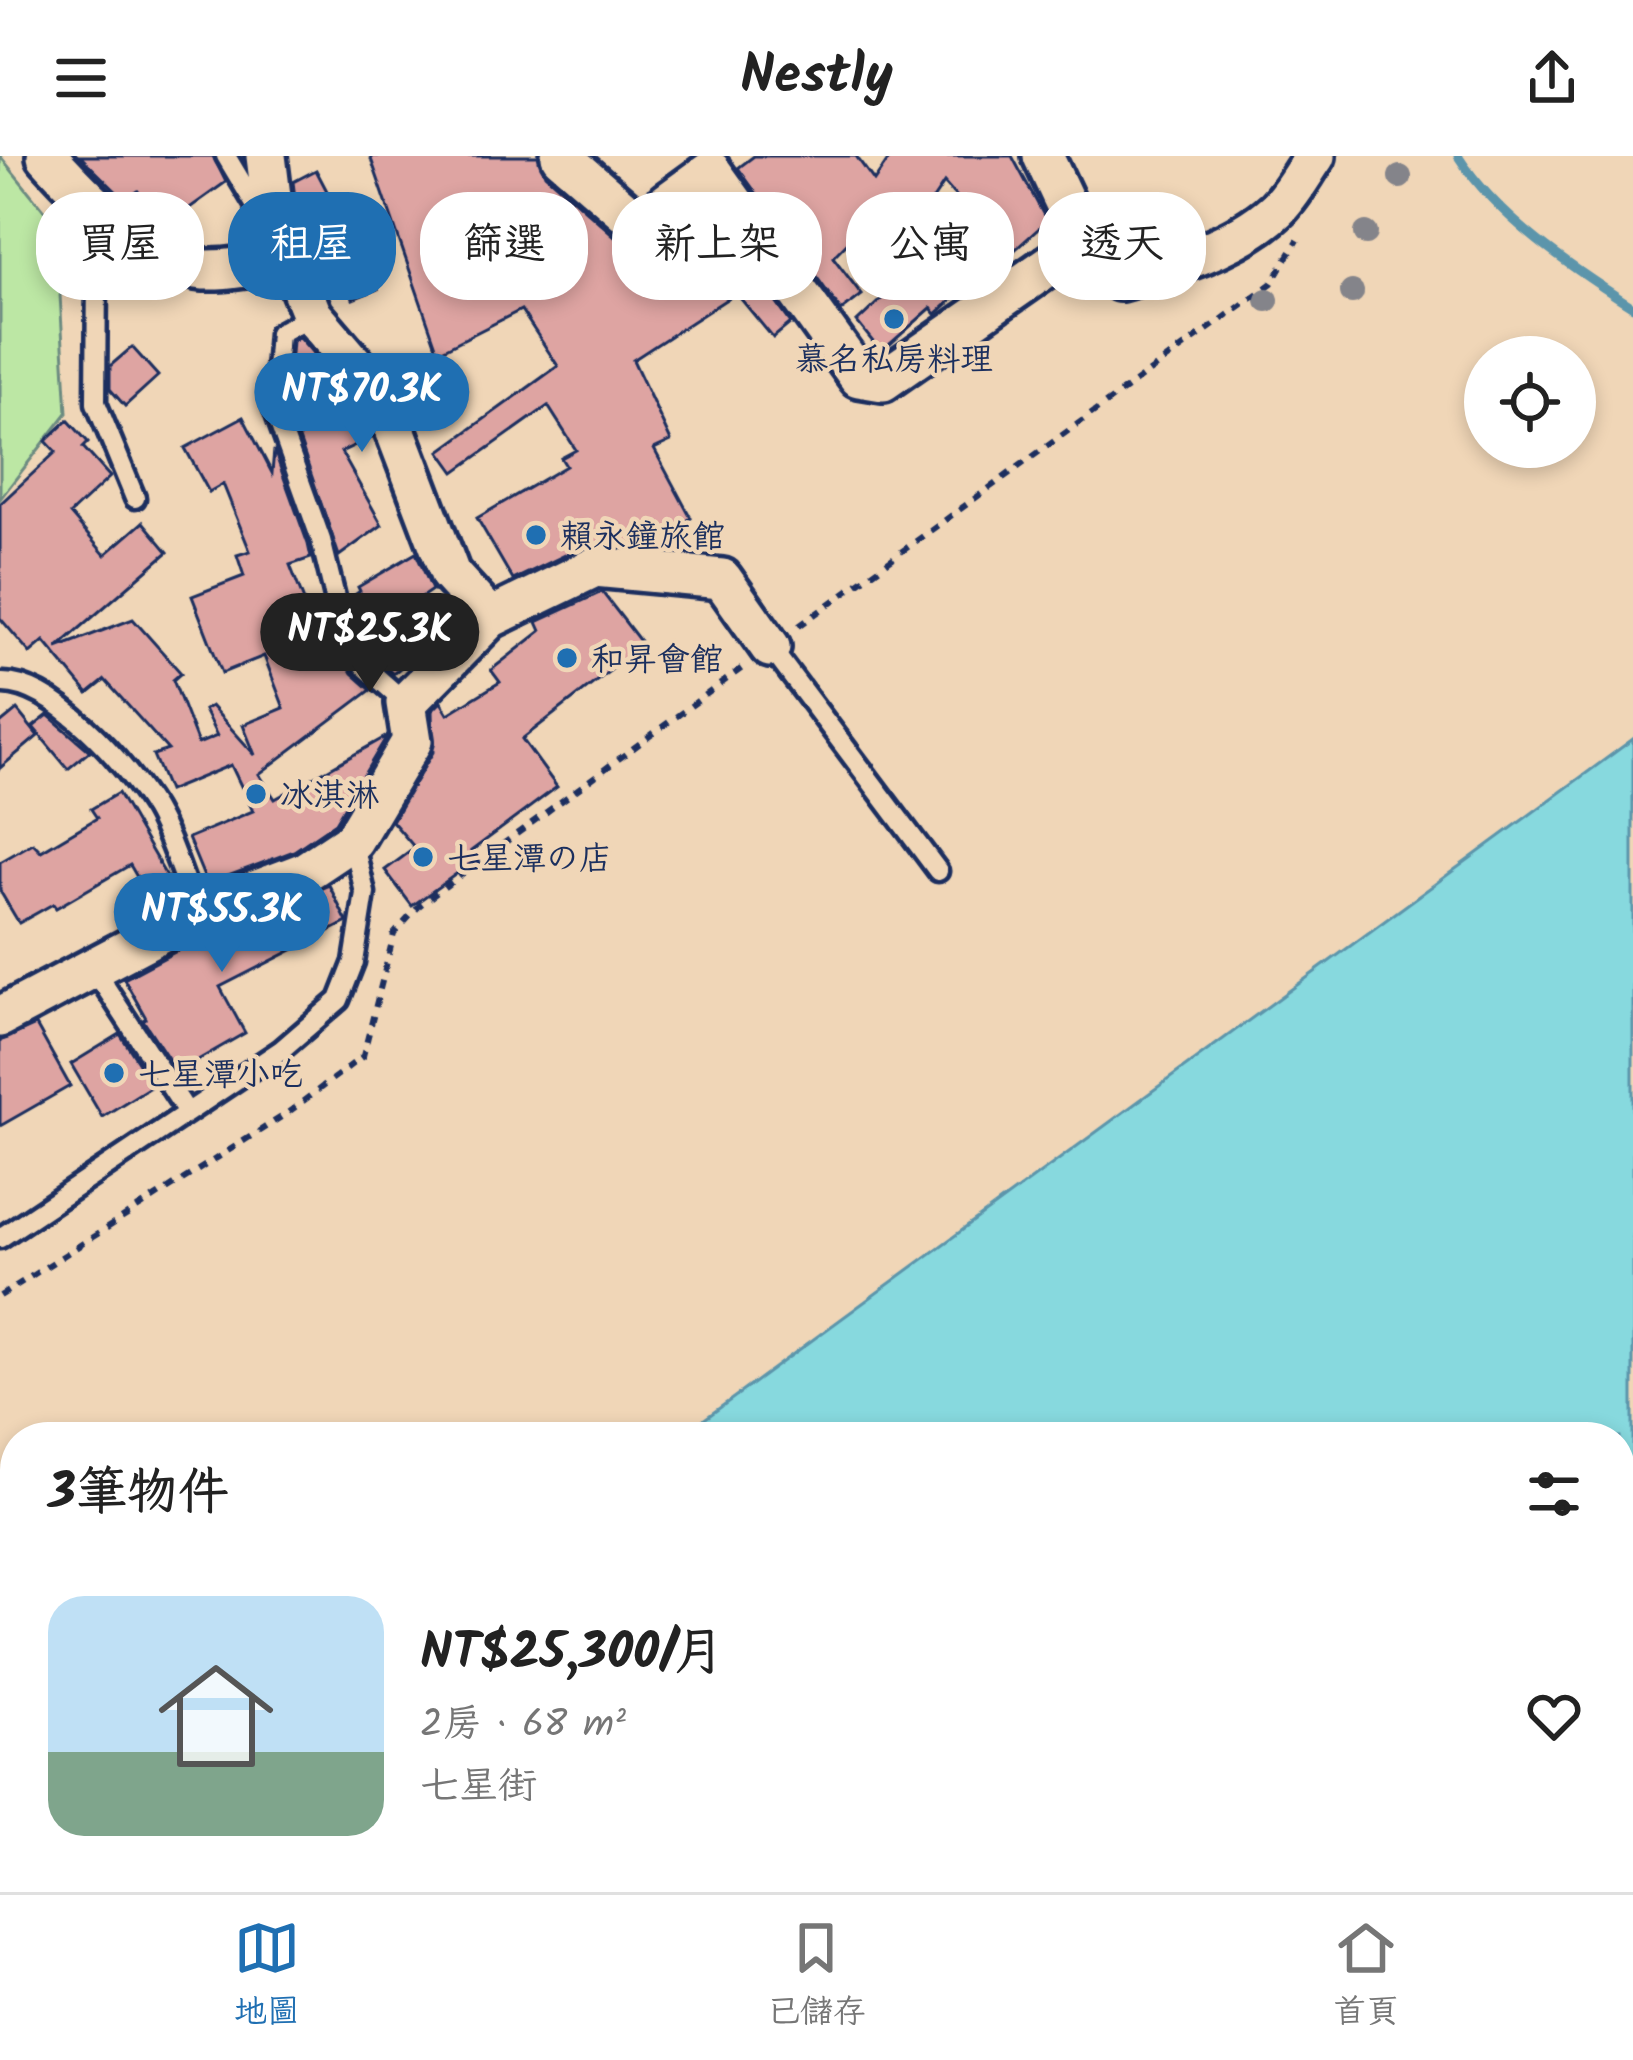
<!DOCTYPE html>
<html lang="zh-TW">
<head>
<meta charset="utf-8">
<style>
	body { margin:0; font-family:Kalam,"LXGW WenKai TC","Klee One",sans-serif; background:#f6f6f6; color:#222; height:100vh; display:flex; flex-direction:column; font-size:45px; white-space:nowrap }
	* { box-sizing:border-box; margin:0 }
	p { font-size:39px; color:#767676 }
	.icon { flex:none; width:66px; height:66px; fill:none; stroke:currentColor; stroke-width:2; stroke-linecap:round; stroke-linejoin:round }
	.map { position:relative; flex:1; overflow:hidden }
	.side { position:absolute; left:0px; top:1266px; width:1635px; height:471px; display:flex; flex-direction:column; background:#fff; border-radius:48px 48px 0 0; box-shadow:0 6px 18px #0003 }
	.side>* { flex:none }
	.guide { position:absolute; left:36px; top:36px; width:1563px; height:108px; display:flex; gap:24px }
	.fabs { position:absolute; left:1464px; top:180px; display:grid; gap:24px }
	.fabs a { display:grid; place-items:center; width:132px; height:132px; border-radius:50%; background:#fff; box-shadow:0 6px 18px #0003; font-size:60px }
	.price { position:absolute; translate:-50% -102px; padding:0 27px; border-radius:42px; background:#1f6fb2; color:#fff; font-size:39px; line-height:78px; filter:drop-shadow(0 3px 6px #0008) }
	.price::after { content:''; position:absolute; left:50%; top:72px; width:36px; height:27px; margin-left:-18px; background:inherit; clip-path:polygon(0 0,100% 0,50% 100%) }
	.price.selected { background:#222; color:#fff }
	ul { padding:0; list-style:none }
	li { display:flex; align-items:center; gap:36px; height:300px; padding:0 48px }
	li+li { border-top:3px solid #e0e0e0 }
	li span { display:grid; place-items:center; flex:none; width:336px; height:240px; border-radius:36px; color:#555 }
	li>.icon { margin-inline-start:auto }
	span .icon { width:144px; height:144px; fill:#fffc; stroke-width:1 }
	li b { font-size:51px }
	h2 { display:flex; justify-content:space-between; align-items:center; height:144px; padding:0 48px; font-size:51px }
	.chip { padding:0 42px; border-radius:48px; background:#fff; box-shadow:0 6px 18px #0003; font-size:42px; line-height:108px }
	.chip.selected { background:#1f6fb2; color:#fff }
	header { display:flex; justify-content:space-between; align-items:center; height:156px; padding:0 48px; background:#fff; font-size:54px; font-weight:800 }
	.dock { display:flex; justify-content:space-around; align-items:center; height:168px; border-top:3px solid #e0e0e0; background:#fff; font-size:33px; color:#767676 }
	.dock a { display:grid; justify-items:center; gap:6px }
	.dock .selected { color:#1f6fb2 }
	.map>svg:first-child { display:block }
	.green { fill:#bce7a4; stroke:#6c8b81; stroke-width:3 }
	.water { fill:#87d9de; stroke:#5c95ab; stroke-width:3 }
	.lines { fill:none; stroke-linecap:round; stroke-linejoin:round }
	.stream { stroke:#5c95ab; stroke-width:9 }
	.building { fill:#dea4a2; stroke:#1b2f5e; stroke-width:3 }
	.service-casing { stroke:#1b2f5e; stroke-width:27 }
	.minor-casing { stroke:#1b2f5e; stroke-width:48 }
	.path { stroke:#1b2f5e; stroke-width:6; stroke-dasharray:9 9; stroke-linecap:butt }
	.service { stroke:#f0d6b7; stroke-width:18 }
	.minor { stroke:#f0d6b7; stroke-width:39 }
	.tree { fill:#84848a }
	.poi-dot { fill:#1f6fb2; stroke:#f0d6b7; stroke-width:4.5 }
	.labels { text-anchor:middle; stroke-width:9; stroke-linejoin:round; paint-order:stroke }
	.poi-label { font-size:33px; fill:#1b2f5e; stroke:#f0d6b7; text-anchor:start }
</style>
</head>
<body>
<header><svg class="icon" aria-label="menu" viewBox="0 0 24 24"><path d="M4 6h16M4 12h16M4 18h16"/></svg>Nestly<svg class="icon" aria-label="share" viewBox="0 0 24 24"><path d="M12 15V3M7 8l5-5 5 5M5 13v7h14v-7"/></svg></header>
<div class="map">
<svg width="1633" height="1736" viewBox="0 0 1633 1736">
	<rect width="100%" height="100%" fill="#f0d6b7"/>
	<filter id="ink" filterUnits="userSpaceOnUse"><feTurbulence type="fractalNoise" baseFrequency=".00833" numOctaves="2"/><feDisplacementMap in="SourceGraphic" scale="24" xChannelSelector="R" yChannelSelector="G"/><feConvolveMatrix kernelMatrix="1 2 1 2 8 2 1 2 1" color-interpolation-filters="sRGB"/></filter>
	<g filter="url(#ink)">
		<!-- green -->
		<path class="green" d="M0,0L55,68L57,97L77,124L60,139L67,257L0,343Z"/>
		<!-- water -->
		<path class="water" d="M1633,583V1736H0V1713L15,1701V1722H1620V1281H680Z"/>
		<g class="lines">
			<!-- stream -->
			<path class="stream" d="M1458,0C1498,63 1571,111 1633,151"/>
		</g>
		<!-- building -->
		<g class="building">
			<path d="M80,0H213L226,26L163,71L138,35L125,44Z"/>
			<path d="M370,0H538L545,18L634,97L661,89L706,49L791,167L773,182L736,137L633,204L671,285L654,293L691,362L645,392L586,389L513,424L477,362L566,310L561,302L576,294L548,250L455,316L440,295L558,210L521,154L438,196Z"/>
			<path d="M754,0H856L874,25L891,0H1012L1047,65L1008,100L944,27L913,73L881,52L833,101L862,139L841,155L738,12Z"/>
			<path d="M316,14L339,58L378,133L353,143L329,80L310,91L297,59L293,26Z"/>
			<path d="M923,104L956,140L936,158L931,152L881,196L857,166Z"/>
			<path d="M299,181L362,254L372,281L341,296L382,369L339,400L287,248L292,185Z"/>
			<path d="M132,191L158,220L125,250L110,233V210Z"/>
			<path d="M243,261L272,317L274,294L308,388L311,402L290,409L313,468L326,459L331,480L352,517L371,534L259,618L275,643L387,580L335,667L294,695L207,728L188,682L253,655L231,609L168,635L153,599L168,594L105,524L88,538L44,485L30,497L0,462V348L56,296L46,285L68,264L88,286L83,291L110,321L70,358L105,399L143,366L168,396L57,492L133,463L181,517L173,524L198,588L217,580L204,554L211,550L255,599L243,569L284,552L264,500L222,517L192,440L244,420L237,399L250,395L223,328L209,336L185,292Z"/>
			<path d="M416,397L432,434L423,440L447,472L393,518L375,501L356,469L349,443L360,435L358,431Z"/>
			<path d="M602,436L643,489L522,583L557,631L471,695L477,703L412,750L385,714L415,692L392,665L433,596L432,555L441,546L448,558L500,526L491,514L541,475L537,466Z"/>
			<path d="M17,554L38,580L0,612V568Z"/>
			<path d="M48,559L90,595L68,613L33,571Z"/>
			<path d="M118,637L169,725L147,738L130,709L56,752L53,748L19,767L0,735V706L33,687L41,695L97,662L91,653Z"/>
			<path d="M329,729L347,766L220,831L245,877L177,916L143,864L146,862L124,823L207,779Z"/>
			<path d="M36,869L70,930L0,970V885Z"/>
			<path d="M120,878L153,929L102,961L71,908Z"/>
		</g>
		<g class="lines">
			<!-- service casing -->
			<g class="service-casing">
				<g id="service">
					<path d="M226,0L263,62"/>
					<path d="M121,74L97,113L96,247L135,342"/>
					<path d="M312,159L279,177L273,250L321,384L343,474L364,510L406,547"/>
					<path d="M770,491L938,715"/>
					<path d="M0,527C53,524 127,609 154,653C172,684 183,724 197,757"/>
					<path d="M95,815L187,956"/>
					<path d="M0,1082L281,894L339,844L354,806L365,737L353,684"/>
				</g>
			</g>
			<!-- minor casing -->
			<g class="minor-casing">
				<g id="minor">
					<path d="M47,0C82,39 150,110 204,114C233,115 260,108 288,102"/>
					<path d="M266,0L274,65L312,159L383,242L450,418L490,462"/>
					<path d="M561,0L644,72L667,47L711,15L859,221L883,225L1074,92"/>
					<path d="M1043,0L1072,62L1074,92L1120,124C1171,110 1236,91 1276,54C1291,40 1303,17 1315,0"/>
					<path d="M0,861L197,757L305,716L353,684L412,585L406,547L490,462L595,411L722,423L770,491"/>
				</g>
			</g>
			<!-- path -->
			<g class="path">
				<path d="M799,470L1272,127L1298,84"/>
				<path d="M0,1140L286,958L363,900L394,778L420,749L745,510"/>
			</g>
			<!-- service -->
			<use href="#service" class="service"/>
			<!-- minor -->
			<use href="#minor" class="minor"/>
		</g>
		<!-- trees -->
		<g class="tree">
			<circle cx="1400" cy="21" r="12"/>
			<circle cx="1366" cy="77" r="12"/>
			<circle cx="1352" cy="136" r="12"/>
			<circle cx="1267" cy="144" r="12"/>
		</g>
	</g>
	<!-- markers -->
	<g class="poi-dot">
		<circle cx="894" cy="163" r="12"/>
		<circle cx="536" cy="379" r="12"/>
		<circle cx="567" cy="502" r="12"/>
		<circle cx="256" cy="638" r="12"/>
		<circle cx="423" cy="701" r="12"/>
		<circle cx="114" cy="917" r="12"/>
	</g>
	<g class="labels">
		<!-- poi labels -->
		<g class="poi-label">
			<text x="894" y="214" text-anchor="middle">慕名私房料理</text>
			<text x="560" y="391">賴永鐘旅館</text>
			<text x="591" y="514">和昇會館</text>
			<text x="280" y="650">冰淇淋</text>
			<text x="447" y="713">七星潭の店</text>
			<text x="138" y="929">七星潭小吃</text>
		</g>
	</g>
</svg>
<div class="fabs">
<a><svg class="icon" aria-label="locate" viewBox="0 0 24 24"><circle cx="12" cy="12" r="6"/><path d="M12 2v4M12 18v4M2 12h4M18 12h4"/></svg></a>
</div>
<b class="price" style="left:362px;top:299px">NT$70.3K</b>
<b class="price selected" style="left:370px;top:539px">NT$25.3K</b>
<b class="price" style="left:222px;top:819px">NT$55.3K</b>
<div class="guide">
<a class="chip">買屋</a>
<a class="chip selected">租屋</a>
<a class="chip">篩選</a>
<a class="chip">新上架</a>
<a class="chip">公寓</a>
<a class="chip">透天</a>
</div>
<section class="side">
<h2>3筆物件<svg class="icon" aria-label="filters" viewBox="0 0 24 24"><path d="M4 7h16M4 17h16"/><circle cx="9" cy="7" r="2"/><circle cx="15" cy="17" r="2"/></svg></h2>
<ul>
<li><span style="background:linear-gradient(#bfe0f5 65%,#7fa58c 0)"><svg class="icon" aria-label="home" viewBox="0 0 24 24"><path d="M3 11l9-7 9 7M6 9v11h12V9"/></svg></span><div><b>NT$25,300/月</b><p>2房 · 68 m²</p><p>七星街</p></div><svg class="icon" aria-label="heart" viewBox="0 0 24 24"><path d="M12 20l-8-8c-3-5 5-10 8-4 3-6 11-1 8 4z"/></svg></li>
</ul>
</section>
</div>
<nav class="dock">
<a class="selected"><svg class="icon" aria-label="map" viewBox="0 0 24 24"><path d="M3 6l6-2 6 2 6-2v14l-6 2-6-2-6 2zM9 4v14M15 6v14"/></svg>地圖</a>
<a><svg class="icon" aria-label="saved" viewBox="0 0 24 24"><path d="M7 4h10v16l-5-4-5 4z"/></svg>已儲存</a>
<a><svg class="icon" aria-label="home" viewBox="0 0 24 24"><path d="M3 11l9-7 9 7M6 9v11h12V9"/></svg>首頁</a>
</nav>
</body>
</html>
